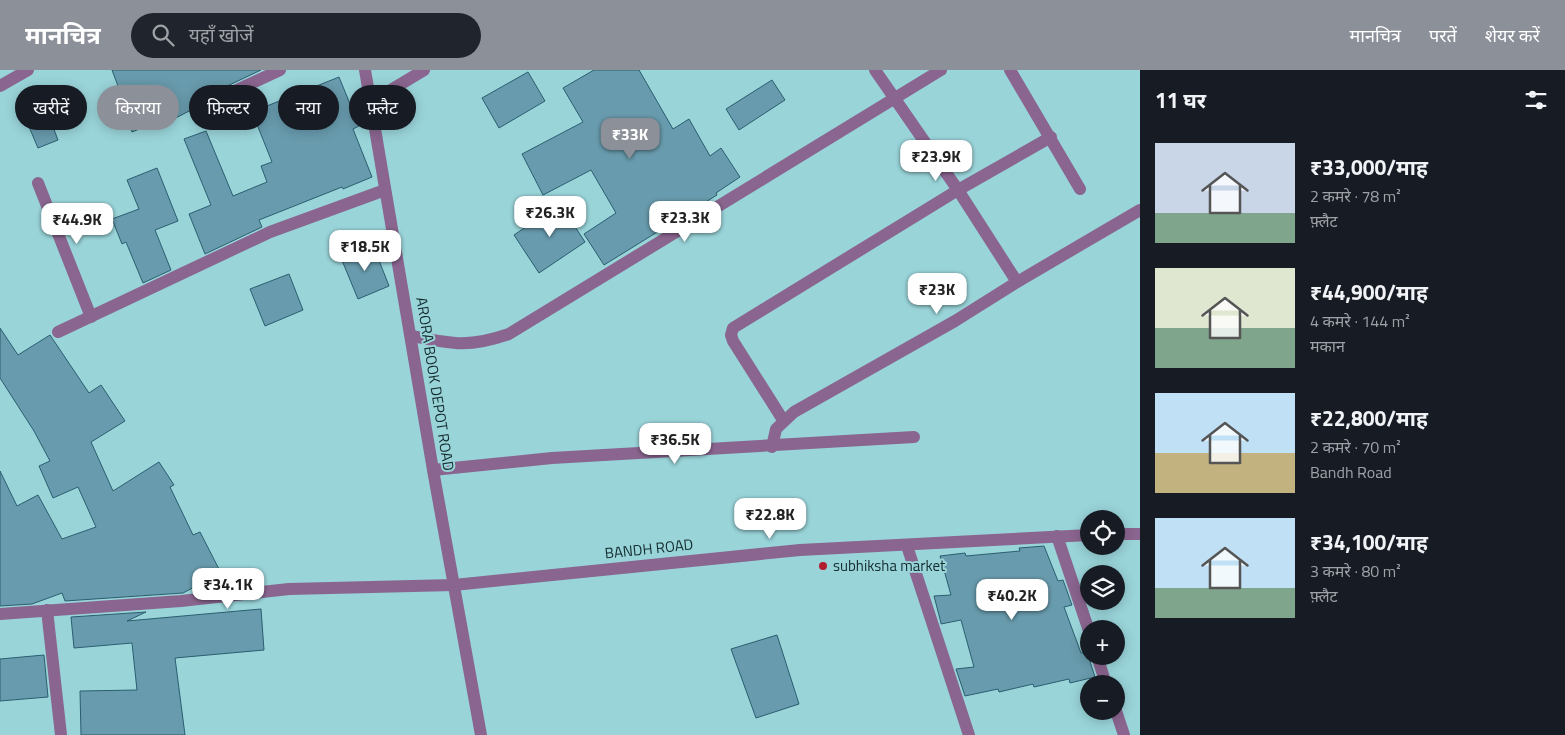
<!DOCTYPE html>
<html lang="hi">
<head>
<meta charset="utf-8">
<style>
	body { margin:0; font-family:"Titillium Web","Noto Sans Devanagari",sans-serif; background:#20242c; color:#f1f3f6; height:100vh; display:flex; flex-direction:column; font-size:19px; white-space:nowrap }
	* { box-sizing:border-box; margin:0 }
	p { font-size:16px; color:#9ea1a6 }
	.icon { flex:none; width:28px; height:28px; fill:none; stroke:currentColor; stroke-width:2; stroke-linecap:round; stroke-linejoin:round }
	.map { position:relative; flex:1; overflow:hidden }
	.details { display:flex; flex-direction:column; background:#171b24; width:425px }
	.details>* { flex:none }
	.banner { position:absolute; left:15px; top:15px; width:475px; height:45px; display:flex; gap:10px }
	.controls { position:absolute; left:1080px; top:440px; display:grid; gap:10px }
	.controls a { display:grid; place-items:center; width:45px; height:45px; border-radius:50%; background:#171b24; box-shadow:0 2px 12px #0003; font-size:25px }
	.price { position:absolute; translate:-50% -42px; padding:0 11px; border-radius:10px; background:#fff; color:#222; font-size:16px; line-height:32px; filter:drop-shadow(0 1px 2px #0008) }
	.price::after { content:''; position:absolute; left:50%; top:30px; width:15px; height:11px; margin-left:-8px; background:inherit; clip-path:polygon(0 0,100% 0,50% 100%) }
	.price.active { background:#8c9099; color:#fff }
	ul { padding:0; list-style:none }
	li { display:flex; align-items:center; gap:15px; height:125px; padding:0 15px }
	li span { display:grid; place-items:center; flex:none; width:140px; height:100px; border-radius:0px; color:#555 }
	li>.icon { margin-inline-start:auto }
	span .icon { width:60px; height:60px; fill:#fffc; stroke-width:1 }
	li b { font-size:21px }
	h2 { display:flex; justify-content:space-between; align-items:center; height:60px; padding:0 15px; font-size:21px }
	.pill { padding:0 18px; border-radius:22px; background:#171b24; box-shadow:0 2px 12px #0003; font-size:18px; line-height:45px }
	.pill.active { background:#8c9099; color:#fff }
	header { display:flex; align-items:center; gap:30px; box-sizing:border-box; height:70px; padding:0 25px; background:#8c9099; color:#fff }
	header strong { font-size:24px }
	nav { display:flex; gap:28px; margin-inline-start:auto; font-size:18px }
	.search { width:350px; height:45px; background:#20242c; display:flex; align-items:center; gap:12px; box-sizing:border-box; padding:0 18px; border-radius:28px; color:#9ea1a6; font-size:19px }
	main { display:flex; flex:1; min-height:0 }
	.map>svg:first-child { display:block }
	.building { fill:#689bad; stroke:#2b5e6f }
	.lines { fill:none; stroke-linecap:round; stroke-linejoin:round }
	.minor { stroke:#8a658f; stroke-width:12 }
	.poi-dot { fill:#b11f2e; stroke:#99d4d9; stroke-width:2 }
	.labels { text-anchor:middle; stroke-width:4; stroke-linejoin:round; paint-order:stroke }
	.street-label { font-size:15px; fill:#142c2e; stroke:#99d4d9 }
	.poi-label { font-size:15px; fill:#142c2e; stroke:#99d4d9; text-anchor:start }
</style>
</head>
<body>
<header>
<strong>मानचित्र</strong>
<div class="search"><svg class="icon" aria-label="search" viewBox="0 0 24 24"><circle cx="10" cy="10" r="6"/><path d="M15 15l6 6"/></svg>यहाँ खोजें</div>
<nav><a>मानचित्र</a><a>परतें</a><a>शेयर करें</a></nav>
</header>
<main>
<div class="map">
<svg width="1140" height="665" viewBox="0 0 1140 665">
	<rect width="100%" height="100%" fill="#99d4d9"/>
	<!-- building -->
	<g class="building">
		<path d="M112,0H261L221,19L216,27L168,52L166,48L132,62L117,26L121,24Z"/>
		<path d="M594,0H639L673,59L689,49L710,86L721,78L740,107L716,123L717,125L604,195L584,164L616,143L591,100L543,125L522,84L583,52L563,18Z"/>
		<path d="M528,2L545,31L499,58L482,28Z"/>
		<path d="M339,7L359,56L353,59L372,107L343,119L342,117L259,150L262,157L205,184L189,144L211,135L184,69L206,61L233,126L267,112L261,96L272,92L252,42Z"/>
		<path d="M772,10L785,30L739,60L726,39Z"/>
		<path d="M45,36L58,70L38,78L24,45Z"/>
		<path d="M157,98L178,151L155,160L171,200L143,213L126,172L122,174L112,149L139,139L127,110Z"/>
		<path d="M560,134L585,172L539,203L514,165Z"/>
		<path d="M373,175L389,216L358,229L341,188Z"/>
		<path d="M289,204L303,240L265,256L250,219Z"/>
		<path d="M0,258L18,285L50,265L89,323L101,315L125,351L91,372L113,421L159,392L174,415L170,417L193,465L200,462L221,503L183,523L65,531L62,523L32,534L0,536V401L17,436L38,425L62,469L96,457L78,417L53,428L39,396L50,391L34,361L0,308Z"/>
		<path d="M1044,476L1058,511L1063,510L1072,535L1064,537L1081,583L1087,582L1095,607L1070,613L1069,609L1034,617L1033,614L999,622L998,619L965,626L956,599L974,597L961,550L941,554V553L934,526L951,525L940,486L965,483L966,486L1020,481L1019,478Z"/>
		<path d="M261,539L264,580L175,588L185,665H81L80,621L137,620L132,573L74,578L71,547L146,542L127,551Z"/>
		<path d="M777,565L799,634L756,648L731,579Z"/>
		<path d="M44,585L48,627L0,631V589Z"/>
	</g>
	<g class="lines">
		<!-- minor -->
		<g class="minor">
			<path d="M365,0L433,400L481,665"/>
			<path d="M875,0L958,120L1017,212"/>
			<path d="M1010,0L1080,119"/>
			<path d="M0,16L28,0"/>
			<path d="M224,26L280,0"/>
			<path d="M371,32L424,0"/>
			<path d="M38,113L91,247"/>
			<path d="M58,262L270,162L385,120"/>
			<path d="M412,266C452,274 469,278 509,264L941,0"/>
			<path d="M783,350L733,271L731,265L733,258L958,120L1051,67"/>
			<path d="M772,377L776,359L794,342L955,251L1017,212L1140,140"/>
			<path d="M433,400L552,388L914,367"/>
			<path d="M1116,464H1140"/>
			<path d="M1057,466L1089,561"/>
			<path d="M907,476L969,665"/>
			<path d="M47,540L61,665"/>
			<path d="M0,544L181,531L289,519L454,515L800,480L1089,465"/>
			<path d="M1097,586L1106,614"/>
			<path d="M1116,641L1124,665"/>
		</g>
	</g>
	<!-- markers -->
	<circle class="poi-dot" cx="823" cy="496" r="5"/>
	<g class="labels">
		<!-- street labels -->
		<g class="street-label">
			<text transform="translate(435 314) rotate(81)" y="5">ARORA BOOK DEPOT ROAD</text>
			<text transform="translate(649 479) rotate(-6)" y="5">BANDH ROAD</text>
		</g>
		<!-- poi labels -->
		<g class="poi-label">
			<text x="833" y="501">subhiksha market</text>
		</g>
	</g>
</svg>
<div class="controls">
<a><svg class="icon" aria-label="locate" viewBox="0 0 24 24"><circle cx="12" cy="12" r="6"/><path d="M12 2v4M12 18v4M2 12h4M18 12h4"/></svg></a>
<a><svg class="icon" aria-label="layers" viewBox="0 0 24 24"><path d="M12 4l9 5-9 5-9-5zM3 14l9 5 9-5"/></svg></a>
<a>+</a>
<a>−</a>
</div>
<b class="price active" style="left:630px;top:90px">₹33K</b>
<b class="price" style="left:936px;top:112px">₹23.9K</b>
<b class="price" style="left:550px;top:168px">₹26.3K</b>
<b class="price" style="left:685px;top:173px">₹23.3K</b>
<b class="price" style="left:77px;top:175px">₹44.9K</b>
<b class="price" style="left:365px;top:202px">₹18.5K</b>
<b class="price" style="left:937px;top:245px">₹23K</b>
<b class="price" style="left:675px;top:395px">₹36.5K</b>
<b class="price" style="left:770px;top:470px">₹22.8K</b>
<b class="price" style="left:228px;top:540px">₹34.1K</b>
<b class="price" style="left:1012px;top:551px">₹40.2K</b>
<div class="banner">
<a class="pill">खरीदें</a>
<a class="pill active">किराया</a>
<a class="pill">फ़िल्टर</a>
<a class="pill">नया</a>
<a class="pill">फ़्लैट</a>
</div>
</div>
<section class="details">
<h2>11 घर<svg class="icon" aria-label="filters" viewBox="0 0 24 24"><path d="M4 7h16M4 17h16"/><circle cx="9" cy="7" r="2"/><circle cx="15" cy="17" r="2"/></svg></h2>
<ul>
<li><span style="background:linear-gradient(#c9d6e8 70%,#7fa58c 0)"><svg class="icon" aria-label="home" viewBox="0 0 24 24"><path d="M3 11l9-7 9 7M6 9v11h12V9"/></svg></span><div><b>₹33,000/माह</b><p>2 कमरे · 78 m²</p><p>फ़्लैट</p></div></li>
<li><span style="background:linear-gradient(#dfe7d0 60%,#7fa58c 0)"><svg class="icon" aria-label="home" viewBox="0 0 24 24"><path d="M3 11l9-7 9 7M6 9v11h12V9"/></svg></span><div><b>₹44,900/माह</b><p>4 कमरे · 144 m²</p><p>मकान</p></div></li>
<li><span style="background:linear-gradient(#bfe0f5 60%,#c2b280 0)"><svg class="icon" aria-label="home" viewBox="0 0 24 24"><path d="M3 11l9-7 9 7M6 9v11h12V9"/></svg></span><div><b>₹22,800/माह</b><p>2 कमरे · 70 m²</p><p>Bandh Road</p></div></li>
<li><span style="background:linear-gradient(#bfe0f5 70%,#7fa58c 0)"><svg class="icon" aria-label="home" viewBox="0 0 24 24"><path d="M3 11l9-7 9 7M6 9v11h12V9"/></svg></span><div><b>₹34,100/माह</b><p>3 कमरे · 80 m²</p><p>फ़्लैट</p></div></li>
</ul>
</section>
</main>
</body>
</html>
